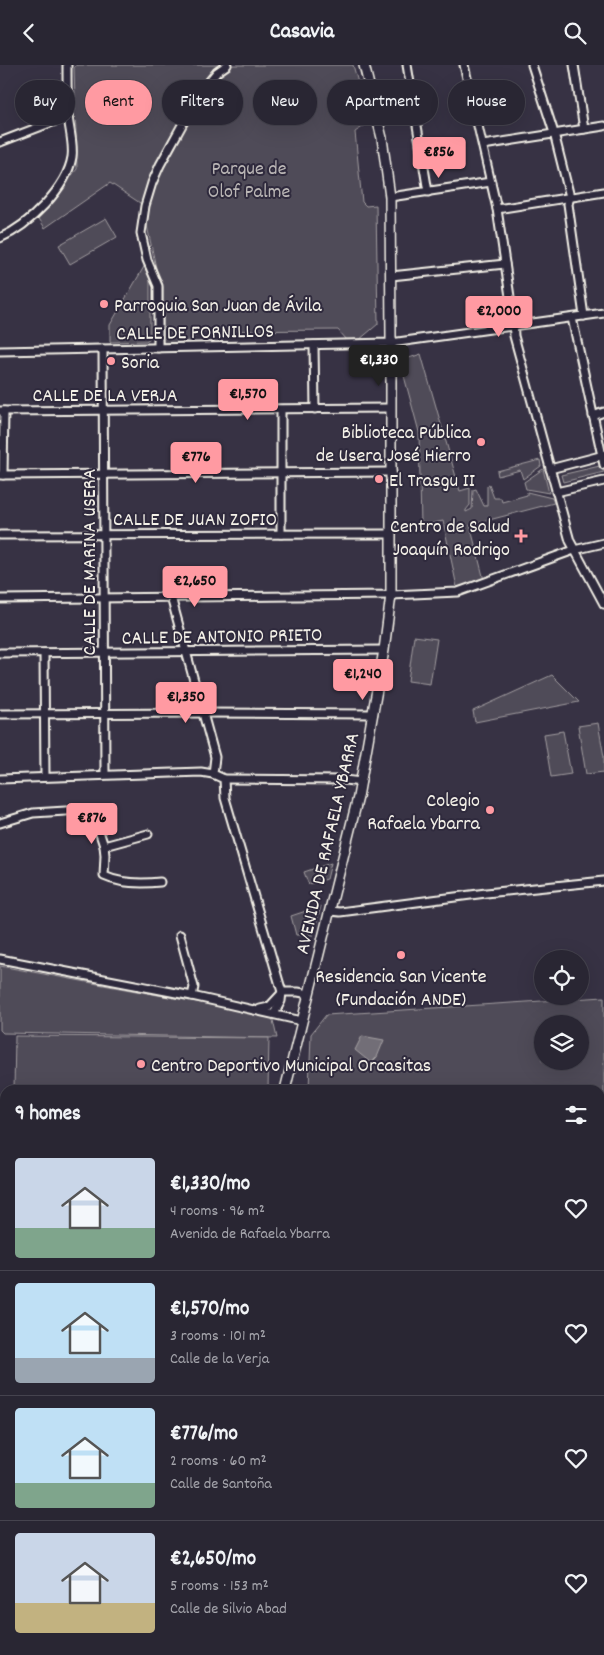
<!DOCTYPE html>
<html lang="en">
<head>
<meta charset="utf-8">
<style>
	body { margin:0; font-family:Dekko,sans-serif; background:#35323f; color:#f1f3f6; height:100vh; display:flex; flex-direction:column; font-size:19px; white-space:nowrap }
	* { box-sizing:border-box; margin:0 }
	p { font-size:16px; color:#a5a5ac }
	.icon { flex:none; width:28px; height:28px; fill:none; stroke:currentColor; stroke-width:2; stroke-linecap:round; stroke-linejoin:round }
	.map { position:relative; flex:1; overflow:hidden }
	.drawer { position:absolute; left:0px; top:1020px; width:605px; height:570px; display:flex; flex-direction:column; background:#292633; border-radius:15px 15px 0 0; box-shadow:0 5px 20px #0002,0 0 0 1px #45434e }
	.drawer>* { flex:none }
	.top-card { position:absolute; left:15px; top:15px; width:575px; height:45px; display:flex; gap:10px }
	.controls { position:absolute; left:534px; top:885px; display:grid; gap:10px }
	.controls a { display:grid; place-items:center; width:55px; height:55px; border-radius:50%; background:#292633; box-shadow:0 5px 20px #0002,0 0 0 1px #45434e; font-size:25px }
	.price { position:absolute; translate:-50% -42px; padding:0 11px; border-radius:5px; background:#ff9aa2; color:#111; font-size:16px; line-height:32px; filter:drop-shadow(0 1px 2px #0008) }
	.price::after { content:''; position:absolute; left:50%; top:30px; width:15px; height:11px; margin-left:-8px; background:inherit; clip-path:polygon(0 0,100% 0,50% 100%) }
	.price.current { background:#222; color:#fff }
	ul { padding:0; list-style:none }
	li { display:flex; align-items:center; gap:15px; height:125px; padding:0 15px }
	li+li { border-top:1px solid #45434e }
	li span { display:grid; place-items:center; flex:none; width:140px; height:100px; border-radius:5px; color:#555 }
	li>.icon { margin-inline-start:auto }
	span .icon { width:60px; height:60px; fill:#fffc; stroke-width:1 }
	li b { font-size:21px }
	h2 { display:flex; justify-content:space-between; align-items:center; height:60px; padding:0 15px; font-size:21px }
	.tag { padding:0 18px; border-radius:22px; background:#292633; box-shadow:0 5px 20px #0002,0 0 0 1px #45434e; font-size:18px; line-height:45px }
	.tag.current { background:#ff9aa2; color:#111 }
	header { display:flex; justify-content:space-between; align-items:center; height:65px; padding:0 15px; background:#292633; font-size:22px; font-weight:700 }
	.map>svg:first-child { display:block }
	.green { fill:#504b59; stroke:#a29ea0; fill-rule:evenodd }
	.water { fill:#726e77; stroke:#a6a2a4 }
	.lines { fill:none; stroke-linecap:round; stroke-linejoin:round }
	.river { stroke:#726e77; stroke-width:15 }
	.street-casing { stroke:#f4f1e8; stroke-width:11 }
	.secondary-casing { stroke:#f4f1e8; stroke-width:12 }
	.primary-casing { stroke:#f4f1e8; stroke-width:14 }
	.street { stroke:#2f2a3d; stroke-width:7 }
	.secondary { stroke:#2f2a3d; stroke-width:9 }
	.primary { stroke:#2f2a3d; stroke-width:10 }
	.poi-dot { fill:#ff9aa2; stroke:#2f2a3d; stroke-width:2 }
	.labels { text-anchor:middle; stroke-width:4; stroke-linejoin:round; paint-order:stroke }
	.park-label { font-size:20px; fill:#bbb7b6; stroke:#2f2a3d }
	.poi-label { font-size:20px; fill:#f4f1e8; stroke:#2f2a3d; text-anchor:start }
	.street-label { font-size:20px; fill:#f4f1e8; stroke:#2f2a3d }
</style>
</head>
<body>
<header><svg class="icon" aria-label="back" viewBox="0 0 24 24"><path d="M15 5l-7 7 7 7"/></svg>Casavia<svg class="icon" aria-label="search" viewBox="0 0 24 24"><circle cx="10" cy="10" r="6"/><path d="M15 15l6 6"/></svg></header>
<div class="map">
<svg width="604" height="1590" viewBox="0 0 604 1590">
	<rect width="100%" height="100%" fill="#373244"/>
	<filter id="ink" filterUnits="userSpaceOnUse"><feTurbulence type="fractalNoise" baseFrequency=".02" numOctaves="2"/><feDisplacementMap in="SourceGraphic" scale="10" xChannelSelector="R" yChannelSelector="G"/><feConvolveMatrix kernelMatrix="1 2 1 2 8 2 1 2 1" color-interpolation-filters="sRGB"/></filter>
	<g filter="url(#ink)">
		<!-- green -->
		<g class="green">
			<path d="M77,0H353L360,25L367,59L355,67L362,137L366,141L376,140L378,259L359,275L348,276L338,265L203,266L186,277L163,278V222L157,208L145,151L140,138L110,118L45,163L38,152L77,104L74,2Z"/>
			<path d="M106,153L117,172L70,199L59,180Z"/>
			<path d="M145,200L150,211V273L146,276L110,277V260Z"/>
			<path d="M421,289L460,426L470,423V440L466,445V447L472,444L473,425L476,424L484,441H487V421L489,420L494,433H501L502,437L527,430V427L552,433L554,438L470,460L485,519L458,527L443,456L421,461L419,367L400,296Z"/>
			<path d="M540,395L541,401L523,414L520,405L498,411L497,406Z"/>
			<path d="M604,400V407L563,417L561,410Z"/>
			<path d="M543,404L549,428L526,424L524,417Z"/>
			<path d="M414,571L437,574L430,619L408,616Z"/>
			<path d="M552,610L579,637L475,657L473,646Z"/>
			<path d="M598,658L604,692V707L586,709L578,661Z"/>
			<path d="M563,666L571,709L551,712L544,669Z"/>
			<path d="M331,798L327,814L309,819L308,818L304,807Z"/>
			<path d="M321,841L313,870H296L291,851Z"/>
			<path d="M0,901L272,951L277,973L3,968L0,965Z"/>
			<path d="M604,932V1590H315L310,1585H600V1025H309L311,969L326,950ZM542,959H580V996H542Z"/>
			<path d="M15,971L269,973L268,1025H14Z"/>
			<path d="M5,1291V1530H0V1296Z"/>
			<path d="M0,1566H5V1585H116L133,1590H0Z"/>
		</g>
		<!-- water -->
		<path class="water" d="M362,971L384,975L377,992L371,998L355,985Z"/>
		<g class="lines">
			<!-- river -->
			<path class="river" d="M600,1294L604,1290"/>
			<!-- street casing -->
			<g class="street-casing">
				<g id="street">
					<path d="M407,0L428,127"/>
					<path d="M464,0L497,144L513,252L514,271L570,476L604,539"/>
					<path d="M532,0L554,68L570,132L568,139L584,251"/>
					<path d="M574,0L584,64"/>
					<path d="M0,77L68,51"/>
					<path d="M483,80L604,61"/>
					<path d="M390,132L491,117"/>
					<path d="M497,144L604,127"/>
					<path d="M0,173C28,161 67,123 72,92C74,79 69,64 68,50C67,33 67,17 67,0"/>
					<path d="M391,211L505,199"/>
					<path d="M572,253L604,400"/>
					<path d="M314,280L315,344"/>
					<path d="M158,283V221L147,195L141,168L145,141L152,118L160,100L199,29L217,7L227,0"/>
					<path d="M103,284L105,709"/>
					<path d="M0,286L391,278L604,248"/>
					<path d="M281,345V469"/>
					<path d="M0,346L391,343"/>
					<path d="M593,351L604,347"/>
					<path d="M550,404L604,390"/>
					<path d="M0,410L392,407"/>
					<path d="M3,410L4,346"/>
					<path d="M556,427L604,416"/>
					<path d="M0,470L391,469"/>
					<path d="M171,532L215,692L213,709L224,714L225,733L282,927L281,936L274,949"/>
					<path d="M0,534L391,530L458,527L574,485L604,478"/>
					<path d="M0,588L384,585"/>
					<path d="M44,588L45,711"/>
					<path d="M0,649L202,648L373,649"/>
					<path d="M0,714L201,707L213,709"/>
					<path d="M224,714L345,715L361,717"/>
					<path d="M0,758L33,748L82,745L90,747L94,751L104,781L105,790L104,811C121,819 140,819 160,817"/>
					<path d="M104,781L148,769"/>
					<path d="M330,846L340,847L486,828L604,816"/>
					<path d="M180,870L194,922L192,931"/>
					<path d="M0,894L192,931L302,956"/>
					<path d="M282,927H298L309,929"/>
					<path d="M260,944L269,942L281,929"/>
					<path d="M0,1307H5"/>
				</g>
			</g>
			<!-- secondary casing -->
			<g class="secondary-casing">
				<path id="secondary" d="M285,1025L358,732L384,585L391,530V272L390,132L382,73L364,0"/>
			</g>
			<!-- primary casing -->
			<g class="primary-casing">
				<g id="primary">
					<path d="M0,1545H5"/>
					<path d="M0,1554H5"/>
					<path d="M153,1585L167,1590"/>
					<path d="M184,1585L198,1590"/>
					<path d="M292,1585L300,1590"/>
					<path d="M254,1590L262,1585"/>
				</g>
			</g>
			<!-- street -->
			<use href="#street" class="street"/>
			<!-- secondary -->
			<use href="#secondary" class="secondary"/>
			<!-- primary -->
			<use href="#primary" class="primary"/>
		</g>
	</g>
	<!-- markers -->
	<g class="poi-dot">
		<circle cx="104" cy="239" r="5"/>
		<circle cx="111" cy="296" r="5"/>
		<circle cx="481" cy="377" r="5"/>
		<circle cx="379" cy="414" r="5"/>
		<path d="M518.5 463.5h5v5h5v5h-5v5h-5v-5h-5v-5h5z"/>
		<circle cx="490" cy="745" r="5"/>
		<circle cx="401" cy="890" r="5"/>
		<circle cx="141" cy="999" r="5"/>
	</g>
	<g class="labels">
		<!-- park labels -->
		<g class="park-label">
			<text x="249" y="109">Parque de<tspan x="249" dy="23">Olof Palme</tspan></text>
		</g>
		<!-- poi labels -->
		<g class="poi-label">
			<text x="114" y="246">Parroquia San Juan de Ávila</text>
			<text x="121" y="303">Soria</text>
			<text x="471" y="373" text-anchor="end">Biblioteca Pública<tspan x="471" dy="23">de Usera José Hierro</tspan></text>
			<text x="389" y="421">El Trasgu II</text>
			<text x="510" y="467" text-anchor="end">Centro de Salud<tspan x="510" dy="23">Joaquín Rodrigo</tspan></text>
			<text x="480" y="741" text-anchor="end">Colegio<tspan x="480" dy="23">Rafaela Ybarra</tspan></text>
			<text x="401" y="917" text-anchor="middle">Residencia San Vicente<tspan x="401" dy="23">(Fundación ANDE)</tspan></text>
			<text x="151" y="1006">Centro Deportivo Municipal Orcasitas</text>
		</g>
		<!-- street labels -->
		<g class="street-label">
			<text transform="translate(195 266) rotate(-1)" y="7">CALLE DE FORNILLOS</text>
			<text x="105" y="336">CALLE DE LA VERJA</text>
			<text x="195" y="460">CALLE DE JUAN ZOFIO</text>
			<text transform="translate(88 497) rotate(-90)" y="7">CALLE DE MARINA USERA</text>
			<text transform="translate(222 570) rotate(-1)" y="7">CALLE DE ANTONIO PRIETO</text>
			<text transform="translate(326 778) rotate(-77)" y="7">AVENIDA DE RAFAELA YBARRA</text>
		</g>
	</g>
</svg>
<div class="controls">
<a><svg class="icon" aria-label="locate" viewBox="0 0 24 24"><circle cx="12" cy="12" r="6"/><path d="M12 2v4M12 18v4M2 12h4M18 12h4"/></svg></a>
<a><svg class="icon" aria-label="layers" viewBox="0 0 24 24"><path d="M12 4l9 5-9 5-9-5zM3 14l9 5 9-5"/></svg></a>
</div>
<b class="price" style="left:439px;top:114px">€856</b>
<b class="price" style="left:499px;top:273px">€2,000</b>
<b class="price current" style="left:379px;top:322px">€1,330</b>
<b class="price" style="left:248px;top:356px">€1,570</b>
<b class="price" style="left:196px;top:419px">€776</b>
<b class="price" style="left:195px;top:543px">€2,650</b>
<b class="price" style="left:363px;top:636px">€1,240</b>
<b class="price" style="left:186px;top:659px">€1,350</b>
<b class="price" style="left:92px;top:780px">€876</b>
<div class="top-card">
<a class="tag">Buy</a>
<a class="tag current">Rent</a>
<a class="tag">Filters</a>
<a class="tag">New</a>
<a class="tag">Apartment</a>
<a class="tag">House</a>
</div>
<section class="drawer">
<h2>9 homes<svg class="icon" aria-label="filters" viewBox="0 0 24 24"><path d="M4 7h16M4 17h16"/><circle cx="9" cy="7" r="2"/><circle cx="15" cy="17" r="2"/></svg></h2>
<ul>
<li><span style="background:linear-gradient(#c9d6e8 70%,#7fa58c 0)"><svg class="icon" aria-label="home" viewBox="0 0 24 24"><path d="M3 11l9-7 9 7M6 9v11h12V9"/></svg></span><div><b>€1,330/mo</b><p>4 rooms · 96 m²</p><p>Avenida de Rafaela Ybarra</p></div><svg class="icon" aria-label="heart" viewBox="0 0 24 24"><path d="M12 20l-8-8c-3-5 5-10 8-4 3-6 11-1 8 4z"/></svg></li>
<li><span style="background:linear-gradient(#bfe0f5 75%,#9aa5b1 0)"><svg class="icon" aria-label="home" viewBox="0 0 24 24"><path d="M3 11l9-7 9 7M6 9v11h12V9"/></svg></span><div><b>€1,570/mo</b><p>3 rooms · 101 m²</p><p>Calle de la Verja</p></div><svg class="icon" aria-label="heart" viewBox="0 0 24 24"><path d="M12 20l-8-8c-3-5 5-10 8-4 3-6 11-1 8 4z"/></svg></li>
<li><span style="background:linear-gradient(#bfe0f5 75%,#7fa58c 0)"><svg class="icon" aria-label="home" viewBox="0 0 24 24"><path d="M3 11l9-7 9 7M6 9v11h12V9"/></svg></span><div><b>€776/mo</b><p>2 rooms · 60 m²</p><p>Calle de Santoña</p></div><svg class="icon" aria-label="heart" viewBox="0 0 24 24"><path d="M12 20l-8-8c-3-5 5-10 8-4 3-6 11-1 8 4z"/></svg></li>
<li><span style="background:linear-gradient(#c9d6e8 70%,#c2b280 0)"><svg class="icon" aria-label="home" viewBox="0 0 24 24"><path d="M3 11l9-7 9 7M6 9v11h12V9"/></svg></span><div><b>€2,650/mo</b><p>5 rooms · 153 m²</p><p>Calle de Silvio Abad</p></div><svg class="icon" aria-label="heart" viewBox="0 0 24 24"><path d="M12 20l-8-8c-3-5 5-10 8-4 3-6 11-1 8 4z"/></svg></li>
</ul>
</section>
</div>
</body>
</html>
